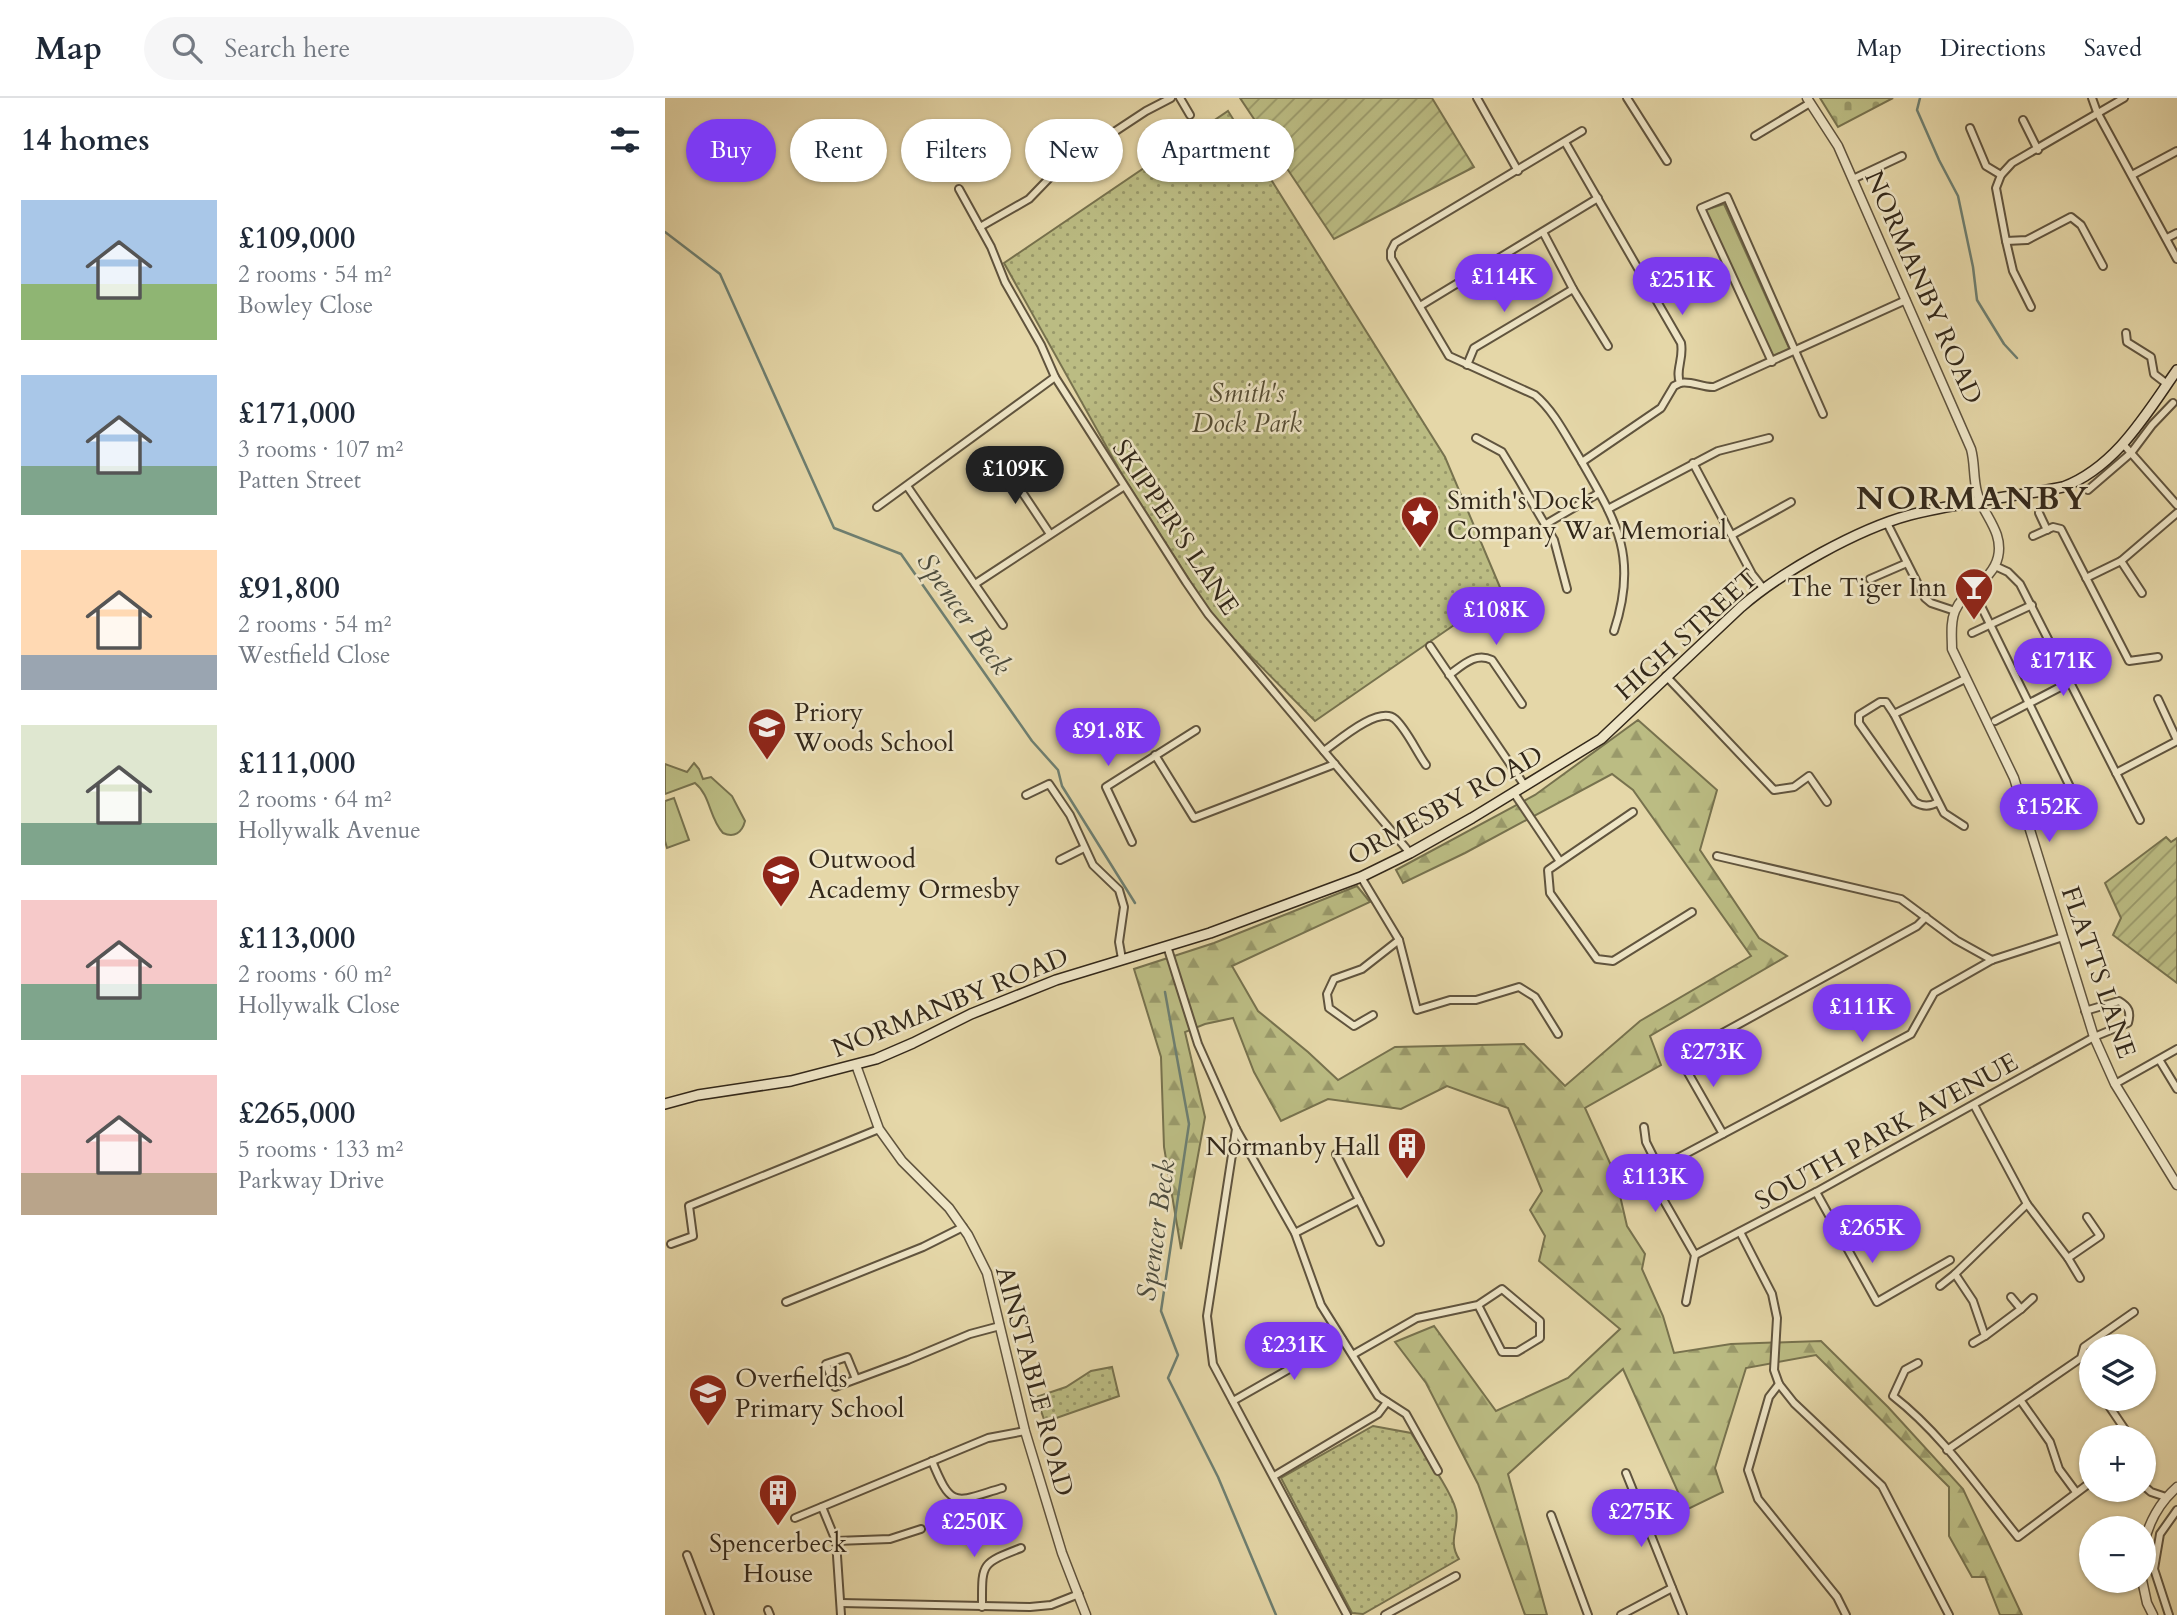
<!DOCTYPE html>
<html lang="en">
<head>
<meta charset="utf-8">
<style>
	body { margin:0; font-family:Cardo,serif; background:#f6f6f7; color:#1f2937; height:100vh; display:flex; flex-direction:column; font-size:26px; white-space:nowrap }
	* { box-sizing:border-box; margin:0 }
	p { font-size:23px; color:#747a83 }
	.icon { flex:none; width:38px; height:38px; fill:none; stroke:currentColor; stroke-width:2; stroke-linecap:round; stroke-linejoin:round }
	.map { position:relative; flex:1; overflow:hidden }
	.drawer { display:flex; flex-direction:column; background:#fff; width:665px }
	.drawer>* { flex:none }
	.top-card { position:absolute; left:21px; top:21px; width:665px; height:63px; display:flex; gap:14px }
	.tools { position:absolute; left:1414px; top:1236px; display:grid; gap:14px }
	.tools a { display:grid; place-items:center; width:77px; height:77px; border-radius:50%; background:#fff; box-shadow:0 2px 5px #0004; font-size:35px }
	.price { position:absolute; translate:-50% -60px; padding:0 16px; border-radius:24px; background:#7c3aed; color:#fff; font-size:23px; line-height:46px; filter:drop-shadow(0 2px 4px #0008) }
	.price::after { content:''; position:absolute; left:50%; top:42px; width:21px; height:16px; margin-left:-10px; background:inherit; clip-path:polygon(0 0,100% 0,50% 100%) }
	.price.selected { background:#222; color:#fff }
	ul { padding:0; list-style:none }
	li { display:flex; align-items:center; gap:21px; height:175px; padding:0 21px }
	li span { display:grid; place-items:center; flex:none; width:196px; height:140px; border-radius:0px; color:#555 }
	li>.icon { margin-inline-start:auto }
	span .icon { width:84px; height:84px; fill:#fffc; stroke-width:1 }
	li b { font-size:30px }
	h2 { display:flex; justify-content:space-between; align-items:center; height:84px; padding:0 21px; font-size:30px }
	.pill { padding:0 24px; border-radius:32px; background:#fff; box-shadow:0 2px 5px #0004; font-size:24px; line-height:63px }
	.pill.selected { background:#7c3aed; color:#fff }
	header { display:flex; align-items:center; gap:42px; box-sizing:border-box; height:98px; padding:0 35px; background:#fff; border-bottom:2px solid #e0e1e3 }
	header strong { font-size:33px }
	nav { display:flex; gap:38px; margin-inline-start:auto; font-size:24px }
	.search { width:490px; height:63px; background:#f6f6f7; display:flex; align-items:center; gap:18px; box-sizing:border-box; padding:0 24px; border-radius:38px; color:#747a83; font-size:26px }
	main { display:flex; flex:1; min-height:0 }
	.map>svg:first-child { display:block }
	.grass { fill:#bbbc83; stroke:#77724e; stroke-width:2 }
	.forest { fill:url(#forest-firs); stroke:#77724e; stroke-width:2 }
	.cemetery { fill:url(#cemetery-stones); stroke:#77724e; stroke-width:2 }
	.park { fill:url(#park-dots); stroke:#77724e; stroke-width:2 }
	.garden { fill:url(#garden-furrows); stroke:#77724e; stroke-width:2 }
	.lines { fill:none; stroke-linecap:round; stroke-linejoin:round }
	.stream { stroke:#6e7f71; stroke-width:2.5 }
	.minor-casing { stroke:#60543e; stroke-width:10 }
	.tertiary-casing { stroke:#60543e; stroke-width:11 }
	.secondary-casing { stroke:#33281a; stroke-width:12 }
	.minor { stroke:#eee5c6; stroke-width:6 }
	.tertiary { stroke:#eee5c6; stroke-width:8 }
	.secondary { stroke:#eee5c6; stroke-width:9 }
	.labels { text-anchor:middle; stroke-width:5; stroke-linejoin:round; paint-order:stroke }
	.street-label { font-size:26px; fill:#33281a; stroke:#eee5c6 }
	.park-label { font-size:26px; font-style:italic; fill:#554d34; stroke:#eee5c6 }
	.poi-label { font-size:26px; fill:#33281a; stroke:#eee5c6; text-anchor:start }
	.water-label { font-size:28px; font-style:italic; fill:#4c4c3e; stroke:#eee5c6 }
	.district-label { font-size:33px; font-weight:bold; letter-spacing:2px; fill:#33281a; stroke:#eee5c6 }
</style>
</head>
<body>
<header>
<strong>Map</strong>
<div class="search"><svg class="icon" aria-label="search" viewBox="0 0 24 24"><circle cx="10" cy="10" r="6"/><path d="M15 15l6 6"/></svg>Search here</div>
<nav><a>Map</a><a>Directions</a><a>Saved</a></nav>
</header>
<main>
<section class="drawer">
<h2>14 homes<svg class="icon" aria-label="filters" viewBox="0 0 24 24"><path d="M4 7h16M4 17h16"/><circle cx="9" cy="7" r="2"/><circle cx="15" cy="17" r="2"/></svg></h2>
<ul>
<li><span style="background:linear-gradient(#a9c7e8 60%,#8fb573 0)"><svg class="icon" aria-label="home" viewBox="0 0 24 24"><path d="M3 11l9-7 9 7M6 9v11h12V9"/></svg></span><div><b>£109,000</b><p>2 rooms · 54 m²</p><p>Bowley Close</p></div></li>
<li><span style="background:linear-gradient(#a9c7e8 65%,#7fa58c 0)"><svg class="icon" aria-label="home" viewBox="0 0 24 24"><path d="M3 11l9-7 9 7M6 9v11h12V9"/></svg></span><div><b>£171,000</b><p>3 rooms · 107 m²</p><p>Patten Street</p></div></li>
<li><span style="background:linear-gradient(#ffd9b3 75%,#9aa5b1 0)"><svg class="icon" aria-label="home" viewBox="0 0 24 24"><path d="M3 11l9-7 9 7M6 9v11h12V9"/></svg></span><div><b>£91,800</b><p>2 rooms · 54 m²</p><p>Westfield Close</p></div></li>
<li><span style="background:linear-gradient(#dfe7d0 70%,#7fa58c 0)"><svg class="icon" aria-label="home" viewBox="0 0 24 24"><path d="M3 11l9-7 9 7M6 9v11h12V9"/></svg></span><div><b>£111,000</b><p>2 rooms · 64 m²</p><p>Hollywalk Avenue</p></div></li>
<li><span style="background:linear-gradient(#f6c9c9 60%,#7fa58c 0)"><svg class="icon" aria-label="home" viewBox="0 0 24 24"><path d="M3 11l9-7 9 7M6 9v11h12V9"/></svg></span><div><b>£113,000</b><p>2 rooms · 60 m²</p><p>Hollywalk Close</p></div></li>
<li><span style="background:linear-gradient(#f6c9c9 70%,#b9a48a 0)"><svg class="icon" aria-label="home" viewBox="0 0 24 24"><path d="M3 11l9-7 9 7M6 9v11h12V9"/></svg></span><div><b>£265,000</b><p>5 rooms · 133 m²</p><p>Parkway Drive</p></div></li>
</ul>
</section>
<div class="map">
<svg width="1512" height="1517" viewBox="0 0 1512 1517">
	<defs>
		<pattern id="forest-firs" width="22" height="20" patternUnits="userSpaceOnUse" patternTransform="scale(1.75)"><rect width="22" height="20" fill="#bbbc83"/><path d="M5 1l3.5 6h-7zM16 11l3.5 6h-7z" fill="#99996a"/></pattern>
		<pattern id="cemetery-stones" width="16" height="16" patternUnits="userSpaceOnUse" patternTransform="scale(1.75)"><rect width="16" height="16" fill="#bbbc83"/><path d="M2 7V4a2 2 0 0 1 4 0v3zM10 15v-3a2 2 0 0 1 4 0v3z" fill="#99996a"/></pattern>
		<pattern id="park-dots" width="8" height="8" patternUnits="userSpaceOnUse" patternTransform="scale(1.75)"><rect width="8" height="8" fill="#bbbc83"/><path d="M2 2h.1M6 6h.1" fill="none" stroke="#99996a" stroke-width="1.8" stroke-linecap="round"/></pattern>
		<pattern id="garden-furrows" width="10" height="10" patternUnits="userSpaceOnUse" patternTransform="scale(1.75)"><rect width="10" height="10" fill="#bbbc83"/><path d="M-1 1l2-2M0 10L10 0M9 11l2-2" fill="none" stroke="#99996a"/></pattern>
	</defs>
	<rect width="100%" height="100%" fill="#e5d7a8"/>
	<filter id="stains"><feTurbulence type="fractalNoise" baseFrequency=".00286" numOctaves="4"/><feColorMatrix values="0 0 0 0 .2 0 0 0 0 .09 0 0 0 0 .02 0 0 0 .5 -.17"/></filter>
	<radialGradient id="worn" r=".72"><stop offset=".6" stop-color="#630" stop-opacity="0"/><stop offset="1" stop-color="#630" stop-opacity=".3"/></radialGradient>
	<!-- grass -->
	<g class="grass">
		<path d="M1059,106L1125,252L1109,261L1040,112Z"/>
		<path d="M29,665L34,671L38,681L46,679L67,698L80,723C77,735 69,740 58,735C44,720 46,698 30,685L0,696V666L22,674Z"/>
		<path d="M9,700L24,742L2,750L0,743V703Z"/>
	</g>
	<!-- forest -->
	<path class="forest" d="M973,622L1052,692L1035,752L1094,840L1122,858L985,938L996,967L920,1010L950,1076L962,1128L980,1156L977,1171L998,1218L1009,1255L1066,1246L1156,1243L1223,1309L1298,1391L1357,1517H1335L1320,1479H1307L1284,1438V1389L1151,1257L1081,1270L1050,1370L1058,1394L1021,1412L958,1271L843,1376L882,1517H860L813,1386L761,1285L730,1244L769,1228L831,1313L903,1280L955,1231L874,1163L880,1138L865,1112L877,1093L843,1010L782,988L736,1011L663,1001L616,1023L589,974L568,920L540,926L520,934L540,1019L516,1151L499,1049L496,959L469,871L549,845L692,788L705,804L567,868L593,913L643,954L673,982L730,949L859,946L900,988L975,923L1086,858L968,692L947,676L800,755L738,785L731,772L870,697Z"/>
	<!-- cemetery -->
	<path class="cemetery" d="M1155,0H1228L1173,29Z"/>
	<!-- park -->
	<g class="park">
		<path d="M563,13L780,359L837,494L650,623L549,521L459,380L339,165Z"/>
		<path d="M447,1269L454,1298L380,1324L371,1299L401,1289L426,1273Z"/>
		<path d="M708,1328L746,1335C758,1354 786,1392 791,1412C795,1430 782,1442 794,1461L698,1516L687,1515L616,1380Z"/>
	</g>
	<!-- garden -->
	<g class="garden">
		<path d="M575,0H767L809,69L669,141Z"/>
		<path d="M1501,739L1506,744L1512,740V885L1448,837L1456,820L1440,785Z"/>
	</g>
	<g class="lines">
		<!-- stream -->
		<g class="stream">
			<path d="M1255,0L1252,12L1274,62L1293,98L1308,169L1312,202L1339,246L1352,260"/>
			<path d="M0,134L55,176L169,430L236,456L367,643L393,672L397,688L470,805"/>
			<path d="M500,894L524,1026L496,1213L513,1257L503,1280L553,1379L611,1517"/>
		</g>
		<!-- minor casing -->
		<g class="minor-casing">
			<g id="minor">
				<path d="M515,0L525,17"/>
				<path d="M812,0L853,73"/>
				<path d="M962,0L1002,63"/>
				<path d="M1427,0L1432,14L1512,161"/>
				<path d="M1358,22L1373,52"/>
				<path d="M1305,30L1321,68L1336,77"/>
				<path d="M917,33L730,145L726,153V160L784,258L870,297C889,313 901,338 914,359C951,423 974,458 949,533"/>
				<path d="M1090,38L1145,5"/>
				<path d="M900,44L1016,245C1019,261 1010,272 1015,285L1009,288L996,310L917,364"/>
				<path d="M1467,77L1512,53"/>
				<path d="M1188,81L1237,58"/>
				<path d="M294,91L326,149L340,184L376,247L390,279L521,484L543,516L745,755"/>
				<path d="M315,129L364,101L393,71L481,13L506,0"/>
				<path d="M878,134L908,191L943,248"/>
				<path d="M1502,140L1512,135"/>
				<path d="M1341,143L1348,173L1366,209"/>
				<path d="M1438,168L1416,127L1406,119L1362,142L1341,143L1331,90L1336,77L1347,65L1459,0"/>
				<path d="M755,208L933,100"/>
				<path d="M1461,235L1462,244L1486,259L1489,276L1502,286"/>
				<path d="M1107,264L1036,110L1062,99L1158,316"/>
				<path d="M802,267L809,250L908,191"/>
				<path d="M1015,285C1025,282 1038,290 1049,289L1241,202"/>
				<path d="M811,340L837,354L854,382L889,442L902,491"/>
				<path d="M1458,346L1512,407"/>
				<path d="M337,364L385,436"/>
				<path d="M1028,365L1087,476L1098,490"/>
				<path d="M242,388L338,527"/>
				<path d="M1423,392L1466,355L1487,327L1508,305"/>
				<path d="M212,409L390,279"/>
				<path d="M943,411L1053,353L1104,340"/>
				<path d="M1374,415L1382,432"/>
				<path d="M1222,425L1260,500L1266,505L1290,513"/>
				<path d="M881,426L934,395"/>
				<path d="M1067,437L1126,404"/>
				<path d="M1368,438L1388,429L1396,431L1464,563L1493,559"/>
				<path d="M1456,463L1477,495"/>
				<path d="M1330,468L1343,474L1355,486L1475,722"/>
				<path d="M1421,480L1456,463L1512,415"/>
				<path d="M1205,481L1242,465"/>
				<path d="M310,486L458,389"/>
				<path d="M1316,508L1409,697"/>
				<path d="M1307,535L1367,507"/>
				<path d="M765,548L860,688"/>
				<path d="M784,577C798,567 810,554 827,562L857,606"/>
				<path d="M1001,578L1109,692L1129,689L1144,678L1162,704"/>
				<path d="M1493,601L1512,642"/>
				<path d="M1229,616L1300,581"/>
				<path d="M1330,623L1405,584"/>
				<path d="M659,653C673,643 714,607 730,621C742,632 751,653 761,667"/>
				<path d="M490,657L529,720L670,666"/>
				<path d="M1451,675L1512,643"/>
				<path d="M849,695L894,762"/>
				<path d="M361,697L384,686L405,717L428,767L454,792L459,809L454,844L457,861"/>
				<path d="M1273,704C1265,709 1258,709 1250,704L1194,625V617L1215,604H1221L1229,616L1279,715L1299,728"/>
				<path d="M968,714L883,772L885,795L932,861L948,863L1027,814"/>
				<path d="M467,744L441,689L531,632"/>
				<path d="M1052,758L1236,801L1291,842L1327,862"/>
				<path d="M395,762L419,750"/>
				<path d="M696,779L734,842L752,912L785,902H811L854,889L870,899L893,936"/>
				<path d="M502,848L533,946L571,1031L630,1135L656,1207L713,1298L741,1316L773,1373"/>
				<path d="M708,917L689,928L664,910L662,896L669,881L697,871L734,842"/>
				<path d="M1495,963L1512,991"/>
				<path d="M1450,986L1512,951"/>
				<path d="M1309,1007L1362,1106L1403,1160L1435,1138L1422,1119"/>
				<path d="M979,1029L981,1044L994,1070L987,1082L1030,1157L1021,1204"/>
				<path d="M571,1031L542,1218L548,1266L682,1517"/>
				<path d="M1058,1036L1014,959L1252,828L1261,819"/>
				<path d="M671,1056L715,1144"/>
				<path d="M994,1070L1246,936L1269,895L1327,862L1398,839"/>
				<path d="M1151,1094L1212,1204L1285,1162"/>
				<path d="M1075,1134L1107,1196L1112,1220L1109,1272L1114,1286L1129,1305L1217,1388L1284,1517"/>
				<path d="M630,1135L694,1102"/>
				<path d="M6,1146L28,1138L24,1108L214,1031"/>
				<path d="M1030,1157L1151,1094L1429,939L1463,925C1466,914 1464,909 1454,903L1420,913"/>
				<path d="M1403,1160L1415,1180"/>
				<path d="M1275,1188L1290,1176"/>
				<path d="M121,1204L258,1149L298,1129"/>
				<path d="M1356,1211L1368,1200"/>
				<path d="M1320,1238L1356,1211L1346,1199"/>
				<path d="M1448,1244L1450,1248"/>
				<path d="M1308,1245L1320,1238L1308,1203L1290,1176L1362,1106"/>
				<path d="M689,1256L752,1220L813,1207L837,1254H852L875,1240V1223L837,1191L813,1207"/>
				<path d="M1253,1265L1240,1272L1228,1298C1277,1336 1314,1391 1353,1439L1426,1384"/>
				<path d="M191,1281L182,1259L161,1266L170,1289L243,1262L305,1236L335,1228"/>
				<path d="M1114,1286L1104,1299L1083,1372L1093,1401L1172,1499L1181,1517"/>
				<path d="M1455,1300L1444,1308L1465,1339"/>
				<path d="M568,1303L677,1241"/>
				<path d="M1356,1303L1385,1344L1394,1371L1411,1394"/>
				<path d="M1282,1352L1416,1260L1419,1249L1469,1214"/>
				<path d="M267,1363C287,1412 290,1404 337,1390"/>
				<path d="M961,1375L1018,1517"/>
				<path d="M609,1378L713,1316L722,1304"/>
				<path d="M1479,1388L1486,1394L1501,1399"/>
				<path d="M157,1409L171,1443L176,1517"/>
				<path d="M886,1417L923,1517"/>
				<path d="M130,1420L323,1340L360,1333"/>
				<path d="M171,1443L225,1441L256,1431"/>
				<path d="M22,1457L45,1517"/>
				<path d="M176,1505L365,1509L386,1507L414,1496"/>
				<path d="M317,1509C317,1465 315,1466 356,1450"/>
				<path d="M103,1512L105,1517"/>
				<path d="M720,1517L791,1478"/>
				<path d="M956,1517L1007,1490"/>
				<path d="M1504,1517L1489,1471L1495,1436L1512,1412"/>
			</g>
		</g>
		<!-- tertiary casing -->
		<g class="tertiary-casing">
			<g id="tertiary">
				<path d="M1142,0L1173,48L1306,351C1310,365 1308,379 1312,394C1317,416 1339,433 1333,459C1327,484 1299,491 1290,513C1285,525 1287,538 1287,551L1349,680L1429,939L1450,986L1512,1087"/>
				<path d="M191,967L214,1031L237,1063L284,1110L303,1137L322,1175L360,1333L397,1455L421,1517"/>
				<path d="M1479,1447C1483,1425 1495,1404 1512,1389"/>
				<path d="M1477,1482L1482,1505L1488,1517"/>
			</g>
		</g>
		<!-- secondary casing -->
		<g class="secondary-casing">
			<path id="secondary" d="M0,1006L33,997L126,983L211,961L248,945L306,916L391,882L545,835L696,779L745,755L807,720L936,641L1076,509C1116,474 1193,431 1245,417C1295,404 1348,399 1398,389C1451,369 1481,316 1512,272"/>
		</g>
		<!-- minor -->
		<use href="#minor" class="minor"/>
		<!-- tertiary -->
		<use href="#tertiary" class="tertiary"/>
		<!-- secondary -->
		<use href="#secondary" class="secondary"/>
	</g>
	<!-- icons -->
	<defs>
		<g id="sight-pin" transform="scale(2.0125)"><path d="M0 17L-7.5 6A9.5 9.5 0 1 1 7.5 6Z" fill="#8f2418" stroke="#eee5c6"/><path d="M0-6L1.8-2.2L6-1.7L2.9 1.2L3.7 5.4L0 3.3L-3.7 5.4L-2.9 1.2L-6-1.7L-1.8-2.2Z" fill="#fff"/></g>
		<g id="bar-pin" transform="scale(2.0125)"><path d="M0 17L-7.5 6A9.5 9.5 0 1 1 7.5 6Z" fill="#8f2418" stroke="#eee5c6"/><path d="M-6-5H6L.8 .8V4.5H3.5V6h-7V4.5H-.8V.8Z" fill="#fff"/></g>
		<g id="school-pin" transform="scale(2.0125)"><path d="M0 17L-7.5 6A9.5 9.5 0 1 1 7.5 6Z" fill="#8f2418" stroke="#eee5c6"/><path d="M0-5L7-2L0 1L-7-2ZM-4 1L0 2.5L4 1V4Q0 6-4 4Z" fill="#fff"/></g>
		<g id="building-pin" transform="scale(2.0125)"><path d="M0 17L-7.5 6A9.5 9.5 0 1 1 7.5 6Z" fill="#8f2418" stroke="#eee5c6"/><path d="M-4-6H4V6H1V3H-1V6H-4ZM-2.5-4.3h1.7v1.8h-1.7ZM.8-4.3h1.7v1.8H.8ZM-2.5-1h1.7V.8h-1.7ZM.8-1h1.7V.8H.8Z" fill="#fff"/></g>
	</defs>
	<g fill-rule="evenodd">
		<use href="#sight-pin" x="755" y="417"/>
		<use href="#bar-pin" x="1309" y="489"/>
		<use href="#school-pin" x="102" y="629"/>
		<use href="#school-pin" x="116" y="776"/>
		<use href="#building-pin" x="742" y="1048"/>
		<use href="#school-pin" x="43" y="1295"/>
		<use href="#building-pin" x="113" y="1395"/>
	</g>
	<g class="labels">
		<!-- street labels -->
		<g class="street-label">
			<text transform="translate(1259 189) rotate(66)" y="9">NORMANBY ROAD</text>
			<text transform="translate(511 429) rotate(56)" y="9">SKIPPER'S LANE</text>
			<text transform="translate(1021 536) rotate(-42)" y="9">HIGH STREET</text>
			<text transform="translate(780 707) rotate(-29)" y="9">ORMESBY ROAD</text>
			<text transform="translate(1434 874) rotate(71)" y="9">FLATTS LANE</text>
			<text transform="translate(285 904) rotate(-22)" y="9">NORMANBY ROAD</text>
			<text transform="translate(1221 1033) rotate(-29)" y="9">SOUTH PARK AVENUE</text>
			<text transform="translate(370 1283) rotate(75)" y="9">AINSTABLE ROAD</text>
		</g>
		<!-- park labels -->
		<g class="park-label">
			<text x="582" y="304">Smith's<tspan x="582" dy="30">Dock Park</tspan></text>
		</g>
		<!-- poi labels -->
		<g class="poi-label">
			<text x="782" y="411">Smith's Dock<tspan x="782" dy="30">Company War Memorial</tspan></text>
			<text x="1282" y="498" text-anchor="end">The Tiger Inn</text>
			<text x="129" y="623">Priory<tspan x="129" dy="30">Woods School</tspan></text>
			<text x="143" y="770">Outwood<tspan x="143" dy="30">Academy Ormesby</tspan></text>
			<text x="715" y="1057" text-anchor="end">Normanby Hall</text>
			<text x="70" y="1289">Overfields<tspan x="70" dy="30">Primary School</tspan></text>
			<text x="113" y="1454" text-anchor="middle">Spencerbeck<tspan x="113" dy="30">House</tspan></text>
		</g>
		<!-- water labels -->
		<g class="water-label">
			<text transform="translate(300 515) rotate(55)" y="10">Spencer Beck</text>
			<text transform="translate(490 1132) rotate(-82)" y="10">Spencer Beck</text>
		</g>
		<!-- district labels -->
		<g class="district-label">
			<text x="1308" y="411">NORMANBY</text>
		</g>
	</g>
	<rect width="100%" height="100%" filter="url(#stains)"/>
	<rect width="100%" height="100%" fill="url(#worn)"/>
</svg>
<div class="tools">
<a><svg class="icon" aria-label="layers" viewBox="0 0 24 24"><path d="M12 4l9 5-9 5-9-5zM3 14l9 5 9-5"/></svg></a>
<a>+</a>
<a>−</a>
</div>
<b class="price" style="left:839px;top:216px">£114K</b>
<b class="price" style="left:1017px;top:219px">£251K</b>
<b class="price selected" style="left:350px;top:408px">£109K</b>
<b class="price" style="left:831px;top:549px">£108K</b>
<b class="price" style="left:1398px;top:600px">£171K</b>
<b class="price" style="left:443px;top:670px">£91.8K</b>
<b class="price" style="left:1384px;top:746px">£152K</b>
<b class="price" style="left:1197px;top:946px">£111K</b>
<b class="price" style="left:1048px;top:991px">£273K</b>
<b class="price" style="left:990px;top:1116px">£113K</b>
<b class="price" style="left:1207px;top:1167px">£265K</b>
<b class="price" style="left:629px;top:1284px">£231K</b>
<b class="price" style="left:976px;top:1451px">£275K</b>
<b class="price" style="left:309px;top:1461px">£250K</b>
<div class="top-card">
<a class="pill selected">Buy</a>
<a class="pill">Rent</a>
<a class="pill">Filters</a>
<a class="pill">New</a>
<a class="pill">Apartment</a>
</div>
</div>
</main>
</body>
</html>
